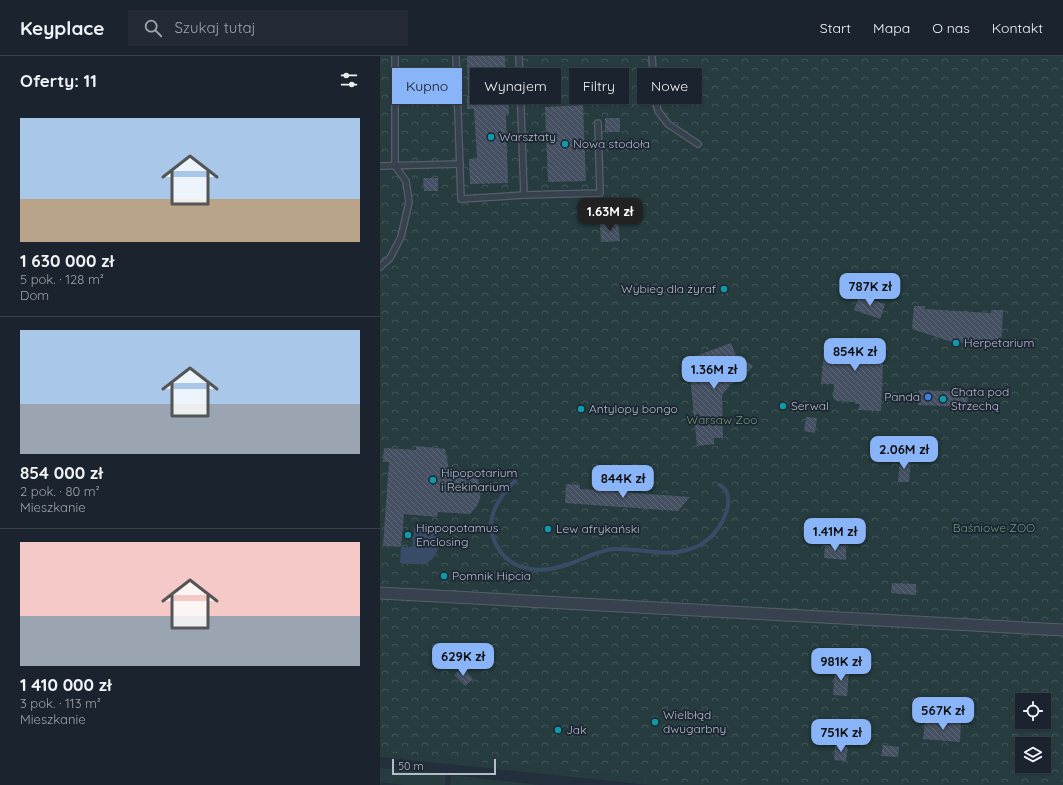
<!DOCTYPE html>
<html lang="pl">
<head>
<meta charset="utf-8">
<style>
	body { margin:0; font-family:Quicksand,sans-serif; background:#242b36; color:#f1f3f6; height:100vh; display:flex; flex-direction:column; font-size:15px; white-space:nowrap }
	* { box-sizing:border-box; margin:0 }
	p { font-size:13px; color:#a0a4aa }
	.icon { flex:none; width:22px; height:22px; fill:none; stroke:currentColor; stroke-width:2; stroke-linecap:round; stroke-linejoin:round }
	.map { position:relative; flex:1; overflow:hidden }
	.side { display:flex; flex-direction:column; background:#1b232e; width:380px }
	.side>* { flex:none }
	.guide { position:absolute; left:12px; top:12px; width:380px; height:36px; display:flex; gap:8px }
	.tools { position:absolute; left:635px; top:637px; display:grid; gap:8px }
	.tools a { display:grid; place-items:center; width:36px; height:36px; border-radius:0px; background:#1b232e; box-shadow:0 1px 3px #0004,0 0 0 1px #39404a; font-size:20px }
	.scale { position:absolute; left:12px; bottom:10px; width:104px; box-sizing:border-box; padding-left:4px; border:2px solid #b4bcc9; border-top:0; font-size:11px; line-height:14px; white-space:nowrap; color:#b4bcc9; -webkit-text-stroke:3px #1d2633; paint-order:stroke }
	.price { position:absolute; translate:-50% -34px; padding:0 9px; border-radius:8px; background:#8ab4f8; color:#111; font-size:13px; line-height:26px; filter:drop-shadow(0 1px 2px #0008) }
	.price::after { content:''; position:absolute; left:50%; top:24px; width:12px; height:9px; margin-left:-6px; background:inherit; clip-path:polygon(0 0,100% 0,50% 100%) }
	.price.active { background:#222; color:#fff }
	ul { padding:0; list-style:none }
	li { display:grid; align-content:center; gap:8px; height:212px; padding:0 20px }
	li+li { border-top:1px solid #39404a }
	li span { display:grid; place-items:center; height:124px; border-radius:0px; color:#555 }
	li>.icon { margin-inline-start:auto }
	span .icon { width:72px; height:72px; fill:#fffc; stroke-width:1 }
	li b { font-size:17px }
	h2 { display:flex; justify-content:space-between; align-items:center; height:48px; padding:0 20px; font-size:17px }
	.chip { padding:0 14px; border-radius:0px; background:#1b232e; box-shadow:0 1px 3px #0004,0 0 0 1px #39404a; font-size:14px; line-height:36px }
	.chip.active { background:#8ab4f8; color:#111 }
	header { display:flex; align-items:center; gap:24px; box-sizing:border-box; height:56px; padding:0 20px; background:#1b232e; border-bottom:1px solid #39404a }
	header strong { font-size:19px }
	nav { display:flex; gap:22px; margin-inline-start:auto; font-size:14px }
	.search { width:280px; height:36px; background:#242b36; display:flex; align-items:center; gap:10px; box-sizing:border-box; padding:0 14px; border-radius:0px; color:#a0a4aa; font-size:15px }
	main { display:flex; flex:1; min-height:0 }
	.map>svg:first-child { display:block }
	.grass { fill:#263c3f }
	.park { fill:url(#park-crowns); fill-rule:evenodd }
	.water { fill:#394c67 }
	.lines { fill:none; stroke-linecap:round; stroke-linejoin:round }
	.stream { stroke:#394c67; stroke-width:4 }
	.building { fill:url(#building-back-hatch) }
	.service-casing { stroke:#565f6c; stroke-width:8 }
	.minor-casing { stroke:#565f6c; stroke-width:13 }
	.service { stroke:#38414e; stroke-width:5.5 }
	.minor { stroke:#38414e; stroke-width:11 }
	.culture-dot { fill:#0f9aa8; stroke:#1d2633; stroke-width:1.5 }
	.shop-dot { fill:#3f7fe0; stroke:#1d2633; stroke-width:1.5 }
	.labels { text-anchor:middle; stroke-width:3.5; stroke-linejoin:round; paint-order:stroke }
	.poi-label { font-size:12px; fill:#b4bcc9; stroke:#1d2633; text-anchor:start }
	.park-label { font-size:12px; fill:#6b9a76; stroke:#1d2633 }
</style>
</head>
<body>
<header>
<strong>Keyplace</strong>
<div class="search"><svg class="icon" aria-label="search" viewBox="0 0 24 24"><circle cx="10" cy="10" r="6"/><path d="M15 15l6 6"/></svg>Szukaj tutaj</div>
<nav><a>Start</a><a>Mapa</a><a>O nas</a><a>Kontakt</a></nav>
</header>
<main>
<section class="side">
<h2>Oferty: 11<svg class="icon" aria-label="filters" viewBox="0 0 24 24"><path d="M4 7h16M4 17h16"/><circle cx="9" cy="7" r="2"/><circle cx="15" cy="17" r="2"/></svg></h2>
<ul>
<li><span style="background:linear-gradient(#a9c7e8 65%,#b9a48a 0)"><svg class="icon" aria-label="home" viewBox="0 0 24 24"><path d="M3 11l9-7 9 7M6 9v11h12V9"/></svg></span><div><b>1 630 000 zł</b><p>5 pok. · 128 m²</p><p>Dom</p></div></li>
<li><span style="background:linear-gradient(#a9c7e8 60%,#9aa5b1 0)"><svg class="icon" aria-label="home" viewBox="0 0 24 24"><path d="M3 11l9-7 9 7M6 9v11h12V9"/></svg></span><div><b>854 000 zł</b><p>2 pok. · 80 m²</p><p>Mieszkanie</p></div></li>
<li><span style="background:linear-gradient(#f6c9c9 60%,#9aa5b1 0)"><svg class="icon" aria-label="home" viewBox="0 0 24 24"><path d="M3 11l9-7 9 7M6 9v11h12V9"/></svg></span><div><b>1 410 000 zł</b><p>3 pok. · 113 m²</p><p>Mieszkanie</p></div></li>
</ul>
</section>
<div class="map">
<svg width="683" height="729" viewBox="0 0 683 729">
	<defs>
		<pattern id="park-crowns" width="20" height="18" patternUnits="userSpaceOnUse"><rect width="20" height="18" fill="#263c3f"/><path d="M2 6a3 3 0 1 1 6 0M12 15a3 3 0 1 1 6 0" fill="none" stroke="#435659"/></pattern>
		<pattern id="building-back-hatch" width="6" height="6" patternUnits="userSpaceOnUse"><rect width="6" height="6" fill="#455162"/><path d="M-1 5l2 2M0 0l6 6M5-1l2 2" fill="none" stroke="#5d6877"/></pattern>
	</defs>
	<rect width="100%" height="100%" fill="#242f3e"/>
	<!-- grass -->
	<g class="grass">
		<path d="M0,696L320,729H270L0,701Z"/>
		<path d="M0,712L66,718L65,729H24L0,726Z"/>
		<path d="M71,719L160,729H70Z"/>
		<path d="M332,722L344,723V726L364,728V726L366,723L405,728L406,729H332Z"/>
	</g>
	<!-- park -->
	<path class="park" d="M0,0H683V729H406L405,728L367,723L364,726V728L344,726V723L332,722V729H320L0,696ZM642,644H664V666H642ZM642,688H664V710H642Z"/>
	<!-- water -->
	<path class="water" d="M40,471C43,472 47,472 49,473C65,481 59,506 42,508C35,509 27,507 20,507L21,491H32L34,472Z"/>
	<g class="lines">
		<!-- stream -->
		<path class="stream" d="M135,425C121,439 106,460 113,481C124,514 156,519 186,509C204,504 213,495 234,493C259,492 283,501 307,494C328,489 343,471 348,450C349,441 348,434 340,429"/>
	</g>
	<!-- building -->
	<g class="building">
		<path d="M87,0H125L126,32H128L129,58H126L128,127L90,128L89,103H97L94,53H87V40H88Z"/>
		<path d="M203,49L206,125L168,126L165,51Z"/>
		<rect x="225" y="62" width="15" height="14"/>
		<path d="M43,122H58V135H44Z"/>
		<path d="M238,166L240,185L221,186L220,167Z"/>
		<path d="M479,240L505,248L500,263L474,254Z"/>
		<path d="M534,250H545V253L611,257V254H623L621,290L572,286L532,273Z"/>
		<path d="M463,283L504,285L501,355L478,354L480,348H475V346L457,345L453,342L454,328H441L445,286L462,288Z"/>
		<path d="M351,287L356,299L373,310L366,319L361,324L351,328L342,339L343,382H334V388L317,390L310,320H315L313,301Z"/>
		<path d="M539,334L588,336L587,351L538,349Z"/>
		<path d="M426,361L437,362L435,377L424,375Z"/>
		<path d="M36,390L65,393L69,413L92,415L97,421L101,432L100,443L97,450L90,458L58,456L57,461L24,458L21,491L3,490L9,406H3L4,392L36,394Z"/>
		<path d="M520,403H531L529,426H518Z"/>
		<path d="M186,428L200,429V433L310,441L298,455L185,447Z"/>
		<path d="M445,489L466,490V504L444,502Z"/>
		<path d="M512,527L536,528V539L511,537Z"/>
		<path d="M82,611L93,623L85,630L74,619Z"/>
		<path d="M455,613L469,614L467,640L453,639Z"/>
		<path d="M545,665L581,666L580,686L543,683Z"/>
		<path d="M503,689L519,691L518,701L501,700Z"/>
		<path d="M455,690L468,691L466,705L454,704Z"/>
	</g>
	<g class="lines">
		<!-- service casing -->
		<g class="service-casing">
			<g id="service">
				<path d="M76,0L81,143L144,139"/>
				<path d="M139,0L144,139L220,137L218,67"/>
				<path d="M272,0L274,34L278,55L288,68L318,88"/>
				<path d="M0,110L80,108"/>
				<path d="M0,211L10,202L21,181L29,146L26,125L15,110V0"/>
			</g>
		</g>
		<!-- minor casing -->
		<g class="minor-casing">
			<path id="minor" d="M0,537L683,574"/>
		</g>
		<!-- service -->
		<use href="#service" class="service"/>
		<!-- minor -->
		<use href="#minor" class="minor"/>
	</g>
	<!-- markers -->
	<g class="culture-dot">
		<circle cx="111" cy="81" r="4"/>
		<circle cx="185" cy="88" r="4"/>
		<circle cx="344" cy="233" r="4"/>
		<circle cx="576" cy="287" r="4"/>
		<circle cx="563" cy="343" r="4"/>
		<circle cx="403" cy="350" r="4"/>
		<circle cx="201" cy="353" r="4"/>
		<circle cx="53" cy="424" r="4"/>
		<circle cx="168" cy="473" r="4"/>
		<circle cx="28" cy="479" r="4"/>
		<circle cx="64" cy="520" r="4"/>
		<circle cx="275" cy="666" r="4"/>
		<circle cx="178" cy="674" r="4"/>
	</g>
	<circle class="shop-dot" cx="548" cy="341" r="4"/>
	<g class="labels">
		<!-- poi labels -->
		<g class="poi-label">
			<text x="119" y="85">Warsztaty</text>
			<text x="193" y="92">Nowa stodoła</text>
			<text x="336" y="237" text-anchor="end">Wybieg dla żyraf</text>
			<text x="584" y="291">Herpetarium</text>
			<text x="571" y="340">Chata pod<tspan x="571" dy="14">Strzechą</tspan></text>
			<text x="540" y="345" text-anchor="end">Panda</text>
			<text x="411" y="354">Serwal</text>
			<text x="209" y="357">Antylopy bongo</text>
			<text x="61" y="421">Hipopotarium<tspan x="61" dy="14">i Rekinarium</tspan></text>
			<text x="36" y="476">Hippopotamus<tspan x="36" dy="14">Enclosing</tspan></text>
			<text x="176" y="477">Lew afrykański</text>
			<text x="72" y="524">Pomnik Hipcia</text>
			<text x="283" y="663">Wielbłąd<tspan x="283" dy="14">dwugarbny</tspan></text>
			<text x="186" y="678">Jak</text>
		</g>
		<!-- park labels -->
		<g class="park-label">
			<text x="342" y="368">Warsaw Zoo</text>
			<text x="614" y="476">Baśniowe ZOO</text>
		</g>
	</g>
</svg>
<div class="tools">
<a><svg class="icon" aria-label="locate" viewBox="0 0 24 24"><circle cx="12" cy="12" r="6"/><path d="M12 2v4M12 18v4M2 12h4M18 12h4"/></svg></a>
<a><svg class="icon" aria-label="layers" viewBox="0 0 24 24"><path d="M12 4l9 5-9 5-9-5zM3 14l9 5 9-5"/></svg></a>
</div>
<div class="scale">50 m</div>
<b class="price active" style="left:230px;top:176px">1.63M zł</b>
<b class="price" style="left:490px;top:251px">787K zł</b>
<b class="price" style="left:475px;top:316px">854K zł</b>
<b class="price" style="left:334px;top:334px">1.36M zł</b>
<b class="price" style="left:524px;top:414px">2.06M zł</b>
<b class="price" style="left:243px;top:443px">844K zł</b>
<b class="price" style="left:455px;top:496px">1.41M zł</b>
<b class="price" style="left:83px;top:621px">629K zł</b>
<b class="price" style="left:461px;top:626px">981K zł</b>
<b class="price" style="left:563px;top:675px">567K zł</b>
<b class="price" style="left:461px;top:697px">751K zł</b>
<div class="guide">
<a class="chip active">Kupno</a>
<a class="chip">Wynajem</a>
<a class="chip">Filtry</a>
<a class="chip">Nowe</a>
</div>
</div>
</main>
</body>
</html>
